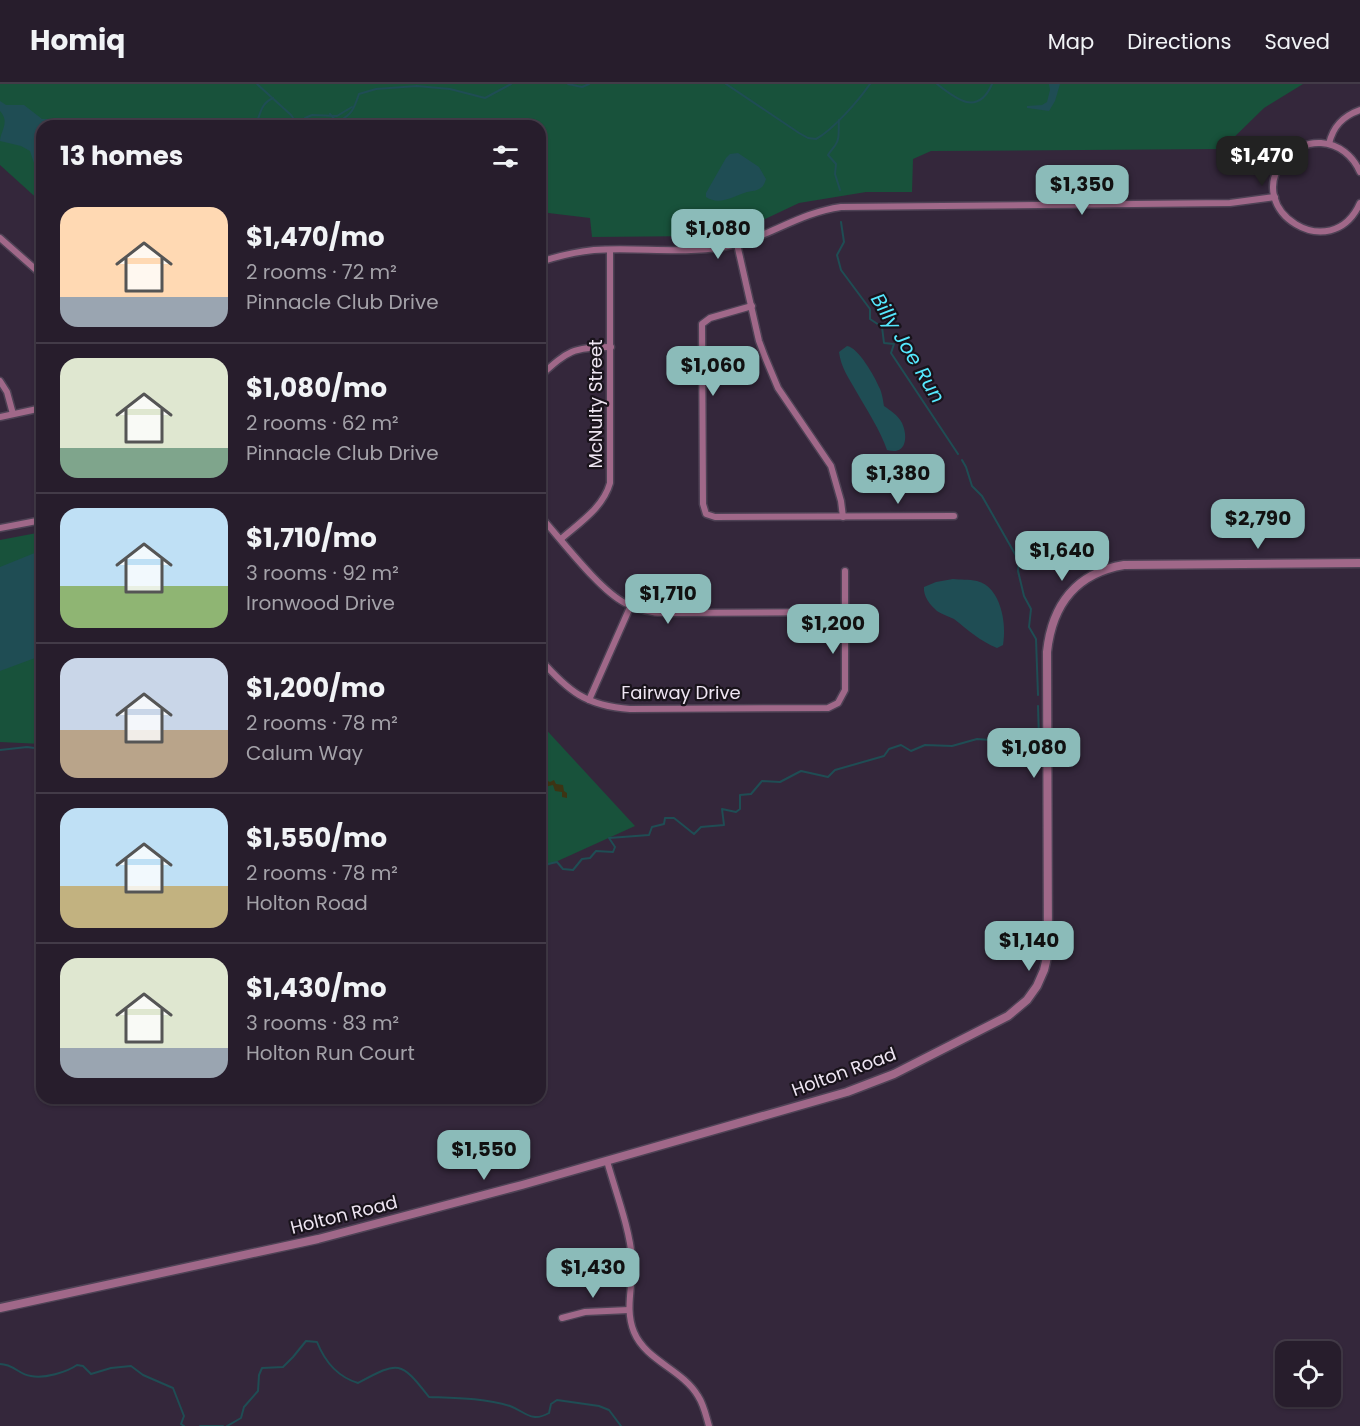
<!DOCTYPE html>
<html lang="en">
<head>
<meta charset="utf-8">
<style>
	body { margin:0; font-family:Poppins,sans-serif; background:#332a38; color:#f1f3f6; height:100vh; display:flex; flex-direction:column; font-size:22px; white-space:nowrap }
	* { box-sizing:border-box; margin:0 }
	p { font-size:20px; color:#a4a2a9 }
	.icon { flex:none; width:33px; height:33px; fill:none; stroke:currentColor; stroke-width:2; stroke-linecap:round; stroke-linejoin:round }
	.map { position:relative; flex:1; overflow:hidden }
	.side { position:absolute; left:36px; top:36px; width:510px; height:984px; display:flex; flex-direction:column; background:#271d2c; border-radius:18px; box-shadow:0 2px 4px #0004,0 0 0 2px #433b48 }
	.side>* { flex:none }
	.controls { position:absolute; left:1275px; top:1257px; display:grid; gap:12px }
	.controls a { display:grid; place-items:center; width:66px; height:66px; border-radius:12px; background:#271d2c; box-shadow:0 2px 4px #0004,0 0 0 2px #433b48; font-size:30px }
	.price { position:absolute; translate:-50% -51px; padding:0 14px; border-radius:12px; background:#8bbbb9; color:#111; font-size:20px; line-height:39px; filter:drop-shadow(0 2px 3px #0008) }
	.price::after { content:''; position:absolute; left:50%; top:36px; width:18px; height:14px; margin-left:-9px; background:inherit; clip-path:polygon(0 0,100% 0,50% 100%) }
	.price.on { background:#222; color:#fff }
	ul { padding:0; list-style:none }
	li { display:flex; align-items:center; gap:18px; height:150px; padding:0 24px }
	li+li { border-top:2px solid #433b48 }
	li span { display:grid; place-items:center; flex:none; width:168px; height:120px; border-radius:18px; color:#555 }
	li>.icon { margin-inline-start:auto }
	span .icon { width:72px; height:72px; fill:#fffc; stroke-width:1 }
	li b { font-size:26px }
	h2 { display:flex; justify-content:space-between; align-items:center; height:72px; padding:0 24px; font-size:26px }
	header { display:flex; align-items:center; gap:36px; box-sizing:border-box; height:84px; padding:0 30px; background:#271d2c; border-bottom:2px solid #433b48 }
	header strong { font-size:28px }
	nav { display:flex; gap:33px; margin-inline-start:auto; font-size:21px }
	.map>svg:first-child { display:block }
	.green { fill:#18523b }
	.sand { fill:#3c3414 }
	.water { fill:#1f4d54 }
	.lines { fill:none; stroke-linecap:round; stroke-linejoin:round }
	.stream { stroke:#1f4d54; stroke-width:2 }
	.minor-casing { stroke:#4e4255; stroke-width:9 }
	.tertiary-casing { stroke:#4e4255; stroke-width:11 }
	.minor { stroke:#a06889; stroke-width:6 }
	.tertiary { stroke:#a06889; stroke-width:8 }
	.labels { text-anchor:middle; stroke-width:4.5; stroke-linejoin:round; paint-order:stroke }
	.street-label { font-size:18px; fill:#eee5f2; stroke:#19131b }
	.water-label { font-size:20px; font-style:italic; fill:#55e8fe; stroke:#19131b }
</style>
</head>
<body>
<header>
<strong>Homiq</strong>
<nav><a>Map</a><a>Directions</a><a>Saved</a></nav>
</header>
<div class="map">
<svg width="1360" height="1342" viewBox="0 0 1360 1342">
	<rect width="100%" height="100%" fill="#34273b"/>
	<!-- green -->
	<g class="green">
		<path d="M0,0H1303L1264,24L1222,65L931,67L913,75L912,108H866L799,119L748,143L724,149L702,152L592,153L590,134L540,128V42H42V119L0,81Z"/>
		<path d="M42,448V660L0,658V456Z"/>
		<path d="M540,639L635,742L540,785Z"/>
	</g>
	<!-- sand -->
	<path class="sand" d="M546,696L550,698L554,696L556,700L563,701L564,707L567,709V714L562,713V708L555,707L553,701L544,703L543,701Z"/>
	<!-- water -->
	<g class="water">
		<path d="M1049,0H1060L1055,17L1049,27L1027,24V22L1042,21L1047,18L1050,6Z"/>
		<path d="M0,17L6,21H24L42,35H60L67,42H42V87L36,85L30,67L21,62L0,57C1,46 10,38 0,27Z"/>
		<path d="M738,69L759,83L766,95C765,98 764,101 762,103C758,107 752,107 747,108C734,112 719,122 706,113V109L726,74L730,70Z"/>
		<path d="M847,262C858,263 875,293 879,303C882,308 883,316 884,322C891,327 898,331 902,339C908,352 907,372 887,366C880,346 867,326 856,307C849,294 841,284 839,268Z"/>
		<path d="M42,466V565L35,574L0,587V483Z"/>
		<path d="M953,495C960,496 969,495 977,497C1001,503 1007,540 1003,561L997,564C980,557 968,546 954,535C948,532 941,530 937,527C930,521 923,512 924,503L936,498Z"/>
	</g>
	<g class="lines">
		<!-- stream -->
		<g class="stream">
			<path d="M257,0L291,31L296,38L300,39L305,34L312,31L337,32L352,23"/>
			<path d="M568,0L582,3L589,0"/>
			<path d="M726,0L799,49L808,54L816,55C833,46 859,16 870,0"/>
			<path d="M937,0C957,16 978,32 992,0"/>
			<path d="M330,30L337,38C352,31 354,25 359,10L376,5L417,2L450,5L485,14L511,0"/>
			<path d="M839,36C838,43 840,52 837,58C835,63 831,66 828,71L836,80L835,90L840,106"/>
			<path d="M255,42C261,30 260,20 273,14"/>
			<path d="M841,138L844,158L837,171L841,186L870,225V235L882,243L884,259L894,260L891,269L958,370"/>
			<path d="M962,376L966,383L972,402L982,412L1019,477L1018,487L1024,512L1031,525L1029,543L1036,555L1038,611"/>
			<path d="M0,666L27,663L42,665"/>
			<path d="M540,786L543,787L548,780L557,778L563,785L573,786L582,775L590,774L596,767L613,768L615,763L609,754L649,751L652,743L664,740L665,734H674L694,750L701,743L724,741L722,725L736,728L740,725V711L751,710L762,697L780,698L801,687L828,693L835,686L884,672L889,665L901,661L911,667L925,661L952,662L977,655L1003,657L1022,653L1039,655L1038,622"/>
			<path d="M0,1280C14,1280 19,1291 31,1292C44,1295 67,1288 77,1281L83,1282L91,1290L111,1284L131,1282L143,1291L173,1304L184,1332L181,1340L184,1342"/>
			<path d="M200,1342H223"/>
			<path d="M227,1342L241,1334L244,1323L258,1307L259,1291L262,1284L283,1283L293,1273L306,1257L317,1258C325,1278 338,1293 358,1299C399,1277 400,1276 429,1313C456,1314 484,1314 510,1322C526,1328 531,1339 549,1329L551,1320L557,1316L599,1322L609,1326L621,1342"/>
		</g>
		<!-- minor casing -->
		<g class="minor-casing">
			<g id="minor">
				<path d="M1329,60C1333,42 1343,32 1360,26"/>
				<path d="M1360,88C1353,72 1339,60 1321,59C1307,58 1293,65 1284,76C1242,126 1332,183 1360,119"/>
				<path d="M0,154L42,191"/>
				<path d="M737,160L759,257L765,273L778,304L831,382L841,417L843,433"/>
				<path d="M540,178C558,172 575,168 594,166C637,163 681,170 723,163C765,156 797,129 841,123L1230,119L1275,113"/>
				<path d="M752,222L710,234L702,240L703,420L706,430L715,433L954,432"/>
				<path d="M540,292C568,267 572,263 611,263"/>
				<path d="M0,297L7,308L13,330"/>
				<path d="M0,333L42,324"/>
				<path d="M540,432C561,455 599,506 625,519C637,525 651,529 665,529L844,528"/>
				<path d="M0,444L42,436"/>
				<path d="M561,455C579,439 603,424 610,399V166"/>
				<path d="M540,575C568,607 586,622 630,625L828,624L838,619L845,606V487"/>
				<path d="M589,616L631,521"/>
				<path d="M607,1077C615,1106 630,1145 632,1175C634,1199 624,1224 634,1248C646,1277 682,1285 698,1312C704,1321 706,1332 709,1342"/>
				<path d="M562,1234L585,1228L629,1226"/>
			</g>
		</g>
		<!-- tertiary casing -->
		<g class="tertiary-casing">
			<path id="tertiary" d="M0,1224L318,1155L522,1101L847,1008L894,990L1008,932L1027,916L1037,902L1044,886L1048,869L1047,568C1052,521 1076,489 1124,481L1360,479"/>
		</g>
		<!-- minor -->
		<use href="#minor" class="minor"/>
		<!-- tertiary -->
		<use href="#tertiary" class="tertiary"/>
	</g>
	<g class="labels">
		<!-- street labels -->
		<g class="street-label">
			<text transform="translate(596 320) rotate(-90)" y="6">McNulty Street</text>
			<text x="681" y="615">Fairway Drive</text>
			<text transform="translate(844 988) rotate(-20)" y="6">Holton Road</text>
			<text transform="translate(344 1131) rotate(-14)" y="6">Holton Road</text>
		</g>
		<!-- water labels -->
		<g class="water-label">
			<text transform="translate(908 264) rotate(59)" y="7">Billy Joe Run</text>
		</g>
	</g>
</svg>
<div class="controls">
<a><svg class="icon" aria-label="locate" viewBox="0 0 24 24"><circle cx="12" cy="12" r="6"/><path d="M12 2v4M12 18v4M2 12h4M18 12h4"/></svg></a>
</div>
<b class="price on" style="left:1262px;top:103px">$1,470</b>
<b class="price" style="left:1082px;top:132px">$1,350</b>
<b class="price" style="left:718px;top:176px">$1,080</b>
<b class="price" style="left:713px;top:313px">$1,060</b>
<b class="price" style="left:898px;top:421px">$1,380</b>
<b class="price" style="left:1258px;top:466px">$2,790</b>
<b class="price" style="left:1062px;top:498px">$1,640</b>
<b class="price" style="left:668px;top:541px">$1,710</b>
<b class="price" style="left:833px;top:571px">$1,200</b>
<b class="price" style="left:1034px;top:695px">$1,080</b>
<b class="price" style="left:1029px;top:888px">$1,140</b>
<b class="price" style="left:484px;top:1097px">$1,550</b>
<b class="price" style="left:593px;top:1215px">$1,430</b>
<section class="side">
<h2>13 homes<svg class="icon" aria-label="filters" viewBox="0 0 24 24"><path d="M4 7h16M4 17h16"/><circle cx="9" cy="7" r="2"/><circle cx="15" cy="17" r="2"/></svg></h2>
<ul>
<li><span style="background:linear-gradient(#ffd9b3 75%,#9aa5b1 0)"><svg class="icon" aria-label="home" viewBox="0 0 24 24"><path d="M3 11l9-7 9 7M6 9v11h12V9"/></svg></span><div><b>$1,470/mo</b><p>2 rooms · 72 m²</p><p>Pinnacle Club Drive</p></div></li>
<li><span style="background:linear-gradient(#dfe7d0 75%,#7fa58c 0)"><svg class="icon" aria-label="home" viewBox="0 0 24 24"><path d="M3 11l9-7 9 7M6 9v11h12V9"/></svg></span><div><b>$1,080/mo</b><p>2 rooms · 62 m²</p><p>Pinnacle Club Drive</p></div></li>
<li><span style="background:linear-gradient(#bfe0f5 65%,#8fb573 0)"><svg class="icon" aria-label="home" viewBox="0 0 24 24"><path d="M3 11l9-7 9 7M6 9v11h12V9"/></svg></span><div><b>$1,710/mo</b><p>3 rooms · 92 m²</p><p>Ironwood Drive</p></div></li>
<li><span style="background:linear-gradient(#c9d6e8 60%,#b9a48a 0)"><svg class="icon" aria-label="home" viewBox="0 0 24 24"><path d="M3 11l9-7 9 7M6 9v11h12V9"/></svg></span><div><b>$1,200/mo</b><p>2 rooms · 78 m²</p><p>Calum Way</p></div></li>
<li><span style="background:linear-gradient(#bfe0f5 65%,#c2b280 0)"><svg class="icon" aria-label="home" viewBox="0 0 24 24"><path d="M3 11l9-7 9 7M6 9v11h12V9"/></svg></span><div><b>$1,550/mo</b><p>2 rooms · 78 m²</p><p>Holton Road</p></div></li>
<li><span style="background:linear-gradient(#dfe7d0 75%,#9aa5b1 0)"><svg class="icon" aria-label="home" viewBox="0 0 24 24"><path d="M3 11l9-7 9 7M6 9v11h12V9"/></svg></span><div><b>$1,430/mo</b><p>3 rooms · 83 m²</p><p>Holton Run Court</p></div></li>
</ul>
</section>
</div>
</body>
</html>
